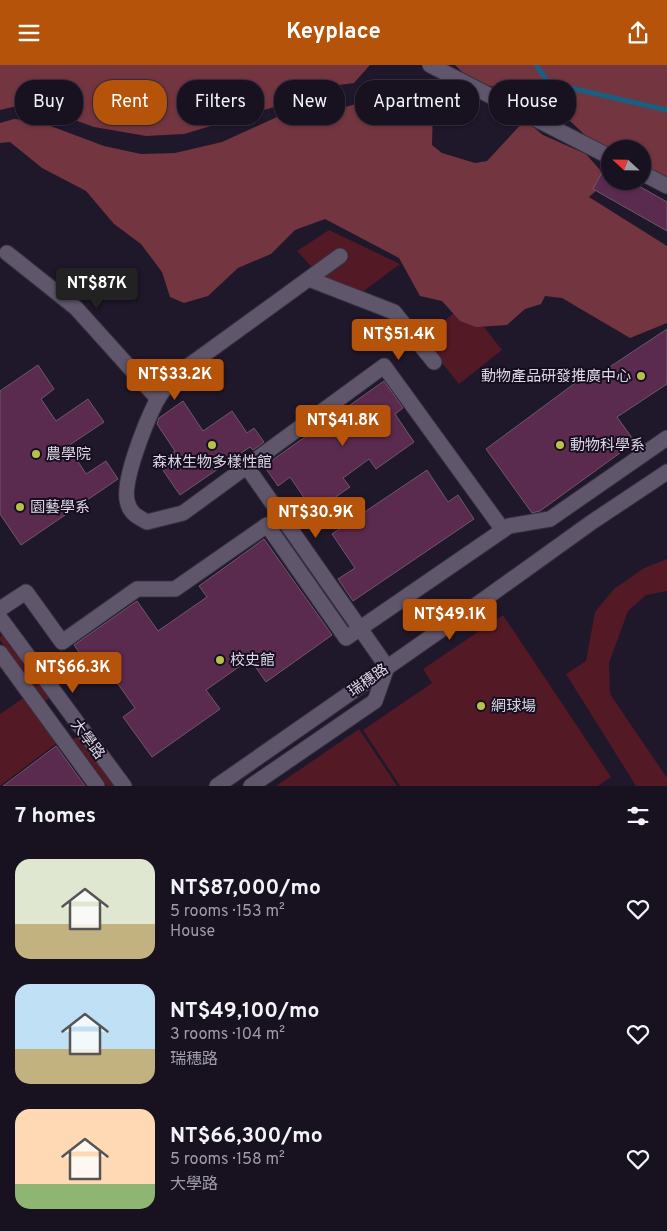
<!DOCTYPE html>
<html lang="en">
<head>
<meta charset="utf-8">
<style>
	body { margin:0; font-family:Overpass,"Noto Sans TC",sans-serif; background:#201a29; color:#f1f3f6; height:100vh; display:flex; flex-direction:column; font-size:19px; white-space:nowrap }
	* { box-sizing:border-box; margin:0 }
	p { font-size:16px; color:#9e9da5 }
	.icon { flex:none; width:28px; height:28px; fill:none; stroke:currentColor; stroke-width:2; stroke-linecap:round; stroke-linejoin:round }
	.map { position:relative; height:721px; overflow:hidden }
	.panel { display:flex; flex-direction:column; background:#171120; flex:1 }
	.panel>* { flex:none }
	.hud { position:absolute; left:15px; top:15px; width:638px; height:45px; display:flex; gap:10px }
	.needle { width:32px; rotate:292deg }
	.fabs { position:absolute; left:601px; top:75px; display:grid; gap:10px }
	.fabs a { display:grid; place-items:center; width:50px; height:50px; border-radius:50%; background:#171120; box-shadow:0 1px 4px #0004,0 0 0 1px #36313e; font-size:25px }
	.price { position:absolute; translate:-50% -42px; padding:0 11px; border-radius:5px; background:#b45309; color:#fff; font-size:16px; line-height:32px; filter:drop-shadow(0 1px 2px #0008) }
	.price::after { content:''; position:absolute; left:50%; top:30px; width:15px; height:11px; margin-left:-8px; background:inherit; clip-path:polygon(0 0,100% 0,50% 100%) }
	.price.active { background:#222; color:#fff }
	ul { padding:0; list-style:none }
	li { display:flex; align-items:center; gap:15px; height:125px; padding:0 15px }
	li span { display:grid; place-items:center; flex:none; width:140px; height:100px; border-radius:15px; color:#555 }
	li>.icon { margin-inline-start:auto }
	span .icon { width:60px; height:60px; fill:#fffc; stroke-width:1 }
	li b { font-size:21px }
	h2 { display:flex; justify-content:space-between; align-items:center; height:60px; padding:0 15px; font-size:21px }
	.tag { padding:0 18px; border-radius:20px; background:#171120; box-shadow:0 1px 4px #0004,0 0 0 1px #36313e; font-size:18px; line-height:45px }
	.tag.active { background:#b45309; color:#fff }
	header { display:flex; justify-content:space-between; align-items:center; height:65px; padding:0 15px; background:#b45309; color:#fff; font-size:22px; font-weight:700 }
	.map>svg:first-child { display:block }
	.green { fill:#531925 }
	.forest { fill:#73353f }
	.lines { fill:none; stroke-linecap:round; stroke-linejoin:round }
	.stream { stroke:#195f82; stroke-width:5 }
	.building { fill:#5b2a4f; stroke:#6f5868 }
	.minor-casing { stroke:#373240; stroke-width:17 }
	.minor { stroke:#5f566c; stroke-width:15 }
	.poi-dot { fill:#b7c148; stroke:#160e20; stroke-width:2 }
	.labels { text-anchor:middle; stroke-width:4; stroke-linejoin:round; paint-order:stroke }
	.poi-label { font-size:15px; fill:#dcd7e4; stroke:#160e20; text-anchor:start }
	.street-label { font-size:15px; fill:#dcd7e4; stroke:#160e20 }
</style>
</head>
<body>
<header><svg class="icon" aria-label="menu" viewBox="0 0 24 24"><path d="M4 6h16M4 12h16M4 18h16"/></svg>Keyplace<svg class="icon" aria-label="share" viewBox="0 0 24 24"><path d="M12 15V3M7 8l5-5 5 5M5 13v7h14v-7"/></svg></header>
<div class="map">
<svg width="667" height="721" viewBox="0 0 667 721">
	<rect width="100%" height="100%" fill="#1f172a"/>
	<!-- green -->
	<g class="green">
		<path d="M329,165L400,199L361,228L322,213L297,186Z"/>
		<path d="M466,239L502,285L459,319L422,273Z"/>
		<path d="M667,494V526L646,530L628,546L609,598L610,629L667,713V721H636L566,609L586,596L595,547L614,524L644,503Z"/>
		<path d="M503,550L611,712L598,721H400L363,665L432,618L423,604Z"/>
		<path d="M3,570L49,633L45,636L0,575V572Z"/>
		<path d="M32,627L65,672L0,721V649Z"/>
		<path d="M359,664L397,721H276Z"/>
		<path d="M78,671L114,721H107L73,674Z"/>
	</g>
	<!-- forest -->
	<g class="forest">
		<path d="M0,0H370L354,18L309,24L291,37L184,69L146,71L94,62L44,44L17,41L0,45Z"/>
		<path d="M455,0H667V113L643,100L642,84H611L586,71L553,40L519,27L472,17Z"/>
		<path d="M416,33L433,45L432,80L442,88L475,98L487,96L525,55L543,70L586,89L600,105L606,117L589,132L667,181V258L630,273L562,233L545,231L541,239L525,244L507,260L476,262L460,256L442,236L420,231L399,193L325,154L295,165L271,189L238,203L208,231L184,238L170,232L162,207L141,179L114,159L86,126L42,103L10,77L0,78V58L14,54L28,55L48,60L104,81L141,89L175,88L222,77L288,47L311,52L370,35Z"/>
	</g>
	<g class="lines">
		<!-- stream -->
		<path class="stream" d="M536,0L549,18L667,45"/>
	</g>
	<!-- building -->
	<g class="building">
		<path d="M606,100L610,101V116H630L667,137V166L593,124Z"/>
		<path d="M667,264V319L617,352L635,377L540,446L532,448L486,384L586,310L590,315Z"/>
		<path d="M38,300L54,324L41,334L56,356L88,334L104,357L68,381L86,409L106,396L118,414L21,480L0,449V326Z"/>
		<path d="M384,316L403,343L395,349L414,377L376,404L369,394L343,413L350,422L314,447L290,412L278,421L264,401Z"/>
		<path d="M183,336L203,366L232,346L247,368L254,363L264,377L253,385L250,382L180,430L158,398L175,386L157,359L159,353Z"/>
		<path d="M427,405L448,437L458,430L474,454L353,536L338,514L355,503L332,469Z"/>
		<path d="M264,474L332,570L266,617L250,594L206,625L220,644L152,692L123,652L135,643L113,612L102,619L74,580L137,536L158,566L207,532L199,521Z"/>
		<path d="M56,681L85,721H3Z"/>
	</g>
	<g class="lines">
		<!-- minor casing -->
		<g class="minor-casing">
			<g id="minor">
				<path d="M430,0L610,92"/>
				<path d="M642,108L667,121"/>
				<path d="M7,188L76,243L158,334"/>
				<path d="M340,191L176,310C170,318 162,326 157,335C147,355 120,419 128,439C131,449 138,452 147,457L183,448L384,301L503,465"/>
				<path d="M309,214L394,247L434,297"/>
				<path d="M247,402L387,602L375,636L251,721"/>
				<path d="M0,544L26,527L62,577L137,524H175L267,460L346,573L509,461L550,454L667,373"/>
				<path d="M0,553L124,721"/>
				<path d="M0,588L97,721"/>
				<path d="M217,721L458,553L592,457L667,407"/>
			</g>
		</g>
		<!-- minor -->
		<use href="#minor" class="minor"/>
	</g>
	<!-- markers -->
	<g class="poi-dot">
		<circle cx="641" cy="311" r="5"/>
		<circle cx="212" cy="380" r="5"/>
		<circle cx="560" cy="380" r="5"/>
		<circle cx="36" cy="389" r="5"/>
		<circle cx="20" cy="442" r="5"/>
		<circle cx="220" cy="595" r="5"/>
		<circle cx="481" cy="641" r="5"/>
	</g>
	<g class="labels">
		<!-- poi labels -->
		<g class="poi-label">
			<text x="631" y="316" text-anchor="end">動物產品研發推廣中心</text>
			<text x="570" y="385">動物科學系</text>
			<text x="46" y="394">農學院</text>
			<text x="212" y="402" text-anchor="middle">森林生物多樣性館</text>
			<text x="30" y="447">園藝學系</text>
			<text x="230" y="600">校史館</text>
			<text x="491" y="646">網球場</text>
		</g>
		<!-- street labels -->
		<g class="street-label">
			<text transform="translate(368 615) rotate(-35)" y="5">瑞穗路</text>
			<text transform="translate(88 674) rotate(53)" y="5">大學路</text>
		</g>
	</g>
</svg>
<div class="fabs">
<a><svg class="needle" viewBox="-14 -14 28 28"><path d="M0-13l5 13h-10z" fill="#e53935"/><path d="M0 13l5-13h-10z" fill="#9e9da5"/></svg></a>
</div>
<b class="price active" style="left:97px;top:245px">NT$87K</b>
<b class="price" style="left:399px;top:296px">NT$51.4K</b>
<b class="price" style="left:175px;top:336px">NT$33.2K</b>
<b class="price" style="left:343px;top:382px">NT$41.8K</b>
<b class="price" style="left:316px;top:474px">NT$30.9K</b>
<b class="price" style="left:450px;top:576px">NT$49.1K</b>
<b class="price" style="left:73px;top:629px">NT$66.3K</b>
<div class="hud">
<a class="tag">Buy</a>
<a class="tag active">Rent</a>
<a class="tag">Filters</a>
<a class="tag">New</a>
<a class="tag">Apartment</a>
<a class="tag">House</a>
</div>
</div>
<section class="panel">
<h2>7 homes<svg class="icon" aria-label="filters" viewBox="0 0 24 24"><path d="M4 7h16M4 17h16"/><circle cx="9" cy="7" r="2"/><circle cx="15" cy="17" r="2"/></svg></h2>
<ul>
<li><span style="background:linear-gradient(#dfe7d0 65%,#c2b280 0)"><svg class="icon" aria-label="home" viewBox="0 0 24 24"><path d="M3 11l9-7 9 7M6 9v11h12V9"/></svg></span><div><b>NT$87,000/mo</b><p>5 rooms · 153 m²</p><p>House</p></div><svg class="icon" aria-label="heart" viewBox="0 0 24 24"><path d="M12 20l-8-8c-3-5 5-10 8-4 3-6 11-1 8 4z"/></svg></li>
<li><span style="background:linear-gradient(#bfe0f5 65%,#c2b280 0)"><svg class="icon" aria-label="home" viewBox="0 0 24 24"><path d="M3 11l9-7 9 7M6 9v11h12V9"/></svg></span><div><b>NT$49,100/mo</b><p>3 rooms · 104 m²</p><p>瑞穗路</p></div><svg class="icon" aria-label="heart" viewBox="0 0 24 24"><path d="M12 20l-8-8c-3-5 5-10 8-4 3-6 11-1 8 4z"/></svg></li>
<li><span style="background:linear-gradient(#ffd9b3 75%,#8fb573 0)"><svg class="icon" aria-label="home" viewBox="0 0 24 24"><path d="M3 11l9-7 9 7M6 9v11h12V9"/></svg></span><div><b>NT$66,300/mo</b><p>5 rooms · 158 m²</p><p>大學路</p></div><svg class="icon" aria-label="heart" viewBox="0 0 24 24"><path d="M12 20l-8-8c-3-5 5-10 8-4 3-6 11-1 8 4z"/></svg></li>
</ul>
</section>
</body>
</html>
